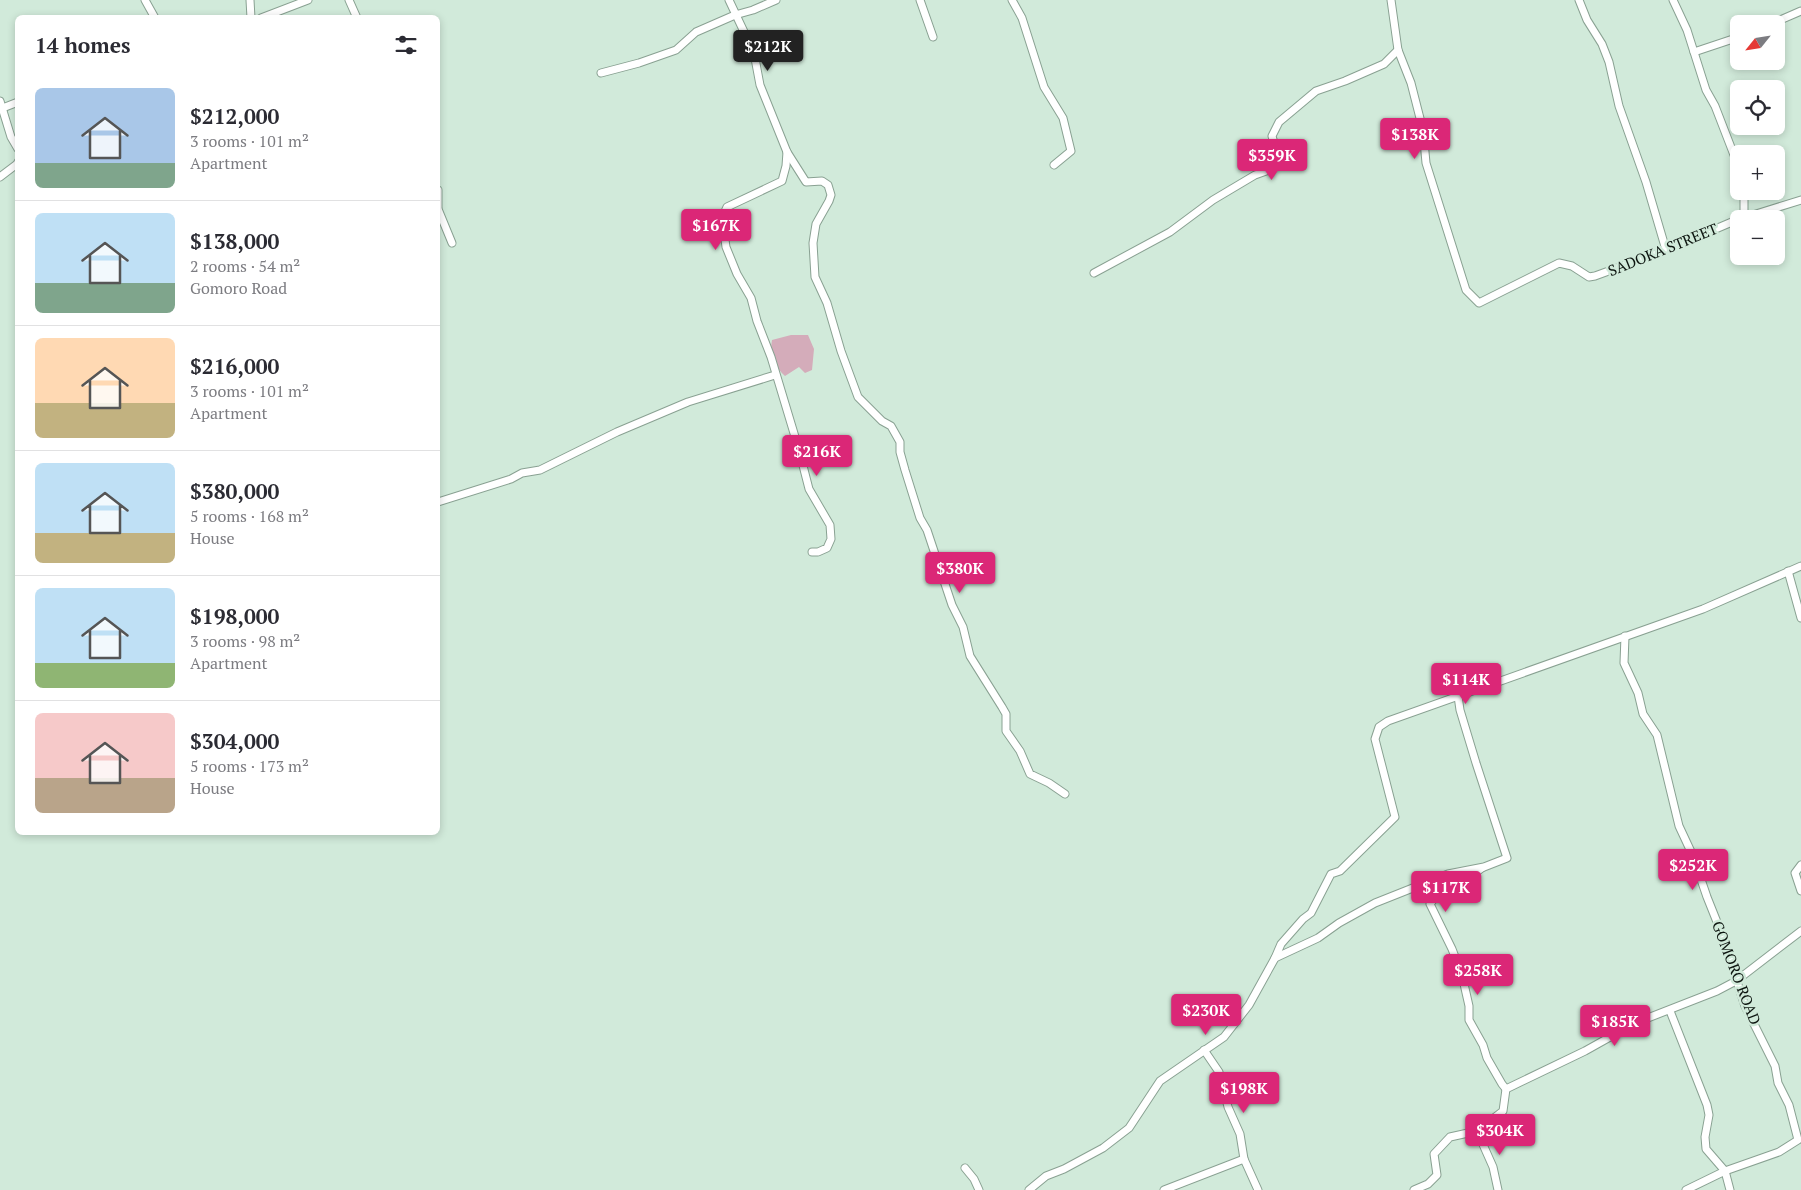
<!DOCTYPE html>
<html lang="en">
<head>
<meta charset="utf-8">
<style>
	body { margin:0; font-family:"PT Serif",serif; background:#f2f2f3; color:#2b2b33; height:100vh; display:flex; flex-direction:column; font-size:19px; white-space:nowrap }
	* { box-sizing:border-box; margin:0 }
	p { font-size:16px; color:#7c7c81 }
	.icon { flex:none; width:28px; height:28px; fill:none; stroke:currentColor; stroke-width:2; stroke-linecap:round; stroke-linejoin:round }
	.map { position:relative; flex:1; overflow:hidden }
	.sheet { position:absolute; left:15px; top:15px; width:425px; height:820px; display:flex; flex-direction:column; background:#fff; border-radius:8px; box-shadow:0 2px 8px #0003 }
	.sheet>* { flex:none }
	.needle { width:32px; rotate:240deg }
	.tools { position:absolute; left:1730px; top:15px; display:grid; gap:10px }
	.tools a { display:grid; place-items:center; width:55px; height:55px; border-radius:8px; background:#fff; box-shadow:0 2px 8px #0003; font-size:25px }
	.price { position:absolute; translate:-50% -42px; padding:0 11px; border-radius:5px; background:#db2777; color:#fff; font-size:16px; line-height:32px; filter:drop-shadow(0 1px 2px #0008) }
	.price::after { content:''; position:absolute; left:50%; top:30px; width:15px; height:11px; margin-left:-8px; background:inherit; clip-path:polygon(0 0,100% 0,50% 100%) }
	.price.selected { background:#222; color:#fff }
	ul { padding:0; list-style:none }
	li { display:flex; align-items:center; gap:15px; height:125px; padding:0 20px }
	li+li { border-top:1px solid #e1e1e2 }
	li span { display:grid; place-items:center; flex:none; width:140px; height:100px; border-radius:8px; color:#555 }
	li>.icon { margin-inline-start:auto }
	span .icon { width:60px; height:60px; fill:#fffc; stroke-width:1 }
	li b { font-size:21px }
	h2 { display:flex; justify-content:space-between; align-items:center; height:60px; padding:0 20px; font-size:21px }
	.map>svg:first-child { display:block }
	.green { fill:#d4acba }
	.lines { fill:none; stroke-linecap:round; stroke-linejoin:round }
	.minor-casing { stroke:#89a192; stroke-width:9 }
	.minor { stroke:#fff; stroke-width:7 }
	.labels { text-anchor:middle; stroke-width:5; stroke-linejoin:round; paint-order:stroke }
	.street-label { font-size:15px; fill:#0d1510; stroke:#d1eada }
</style>
</head>
<body>
<div class="map">
<svg width="1801" height="1190" viewBox="0 0 1801 1190">
	<rect width="100%" height="100%" fill="#d1eada"/>
	<!-- green -->
	<path class="green" d="M791,335H808L814,349L812,370L805,373L799,367L785,376C775,367 769,353 772,340Z"/>
	<g class="lines">
		<!-- minor casing -->
		<g class="minor-casing">
			<g id="minor">
				<path d="M145,0L155,18"/>
				<path d="M250,0L251,18"/>
				<path d="M349,0L357,18"/>
				<path d="M729,0L754,53L760,85L787,152L806,182L822,181L828,185L831,195L829,201L816,224L813,243L815,277L827,303L841,351L858,397L882,421L891,426L900,442V452L905,470L920,518L927,530L952,605L963,627L970,656L1002,707L1006,714V731L1020,751L1030,774L1049,783L1065,794"/>
				<path d="M920,0L933,37"/>
				<path d="M1012,0L1022,18L1044,87L1063,118L1071,151L1054,165"/>
				<path d="M1391,0L1398,50L1411,83L1423,130L1426,163L1466,290L1479,303L1559,263L1572,266L1589,277L1595,276L1666,250L1739,219"/>
				<path d="M1579,0L1587,20L1602,44L1609,62L1619,106L1646,182L1666,250"/>
				<path d="M1673,0L1687,30L1706,90L1715,106L1739,168"/>
				<path d="M261,18L308,0"/>
				<path d="M1771,24L1801,11"/>
				<path d="M1694,52L1739,37"/>
				<path d="M601,73L639,63L676,50L696,32L735,15L753,10L776,0"/>
				<path d="M0,101L11,137L18,149"/>
				<path d="M0,109L18,102"/>
				<path d="M787,152L786,166L782,181L727,207L722,218L726,247L737,274L751,298L757,321L771,357L799,450L809,489L830,525L831,539L827,548L818,552H812"/>
				<path d="M0,177L17,164L18,162"/>
				<path d="M438,190V207"/>
				<path d="M1744,191V217"/>
				<path d="M438,209L452,243"/>
				<path d="M1740,219L1801,200"/>
				<path d="M1094,273L1170,232L1213,200L1255,175L1269,170L1279,161L1272,136L1279,122L1316,91L1345,81L1384,64L1398,50"/>
				<path d="M438,502L511,479L522,473L540,470L617,432L688,402L775,375"/>
				<path d="M1788,571L1801,618"/>
				<path d="M1625,636L1624,663L1638,693L1643,714L1657,735L1679,826L1693,856L1707,897L1719,927L1745,1006L1775,1066L1778,1083L1789,1105L1798,1140L1779,1152L1725,1171L1686,1190"/>
				<path d="M1801,865L1795,873L1801,891"/>
				<path d="M1482,868L1455,888L1434,899L1430,904L1452,949L1462,975L1469,1006V1020L1483,1045L1487,1058L1502,1084L1506,1089"/>
				<path d="M1275,958L1281,944L1303,919L1311,913L1331,874L1340,871L1395,817L1375,739L1379,727L1388,721L1703,609L1801,566"/>
				<path d="M1670,1011L1707,1105L1709,1115L1705,1137L1706,1149L1725,1171L1730,1190"/>
				<path d="M1204,1050L1219,1072L1228,1107L1240,1134L1244,1159L1258,1190"/>
				<path d="M1477,1131L1493,1167L1498,1190"/>
				<path d="M965,1168L974,1179L979,1190"/>
				<path d="M1029,1190L1046,1176L1064,1169L1103,1148L1129,1128L1160,1081L1224,1037L1249,1005L1275,958L1318,938L1339,923L1375,903L1448,874L1484,867L1507,858L1476,763L1460,710L1458,696"/>
				<path d="M1164,1190L1244,1159"/>
				<path d="M1414,1190L1428,1184L1437,1175L1434,1154L1450,1137L1477,1131L1503,1111L1506,1089L1585,1051L1635,1023L1717,991L1736,981L1801,931"/>
			</g>
		</g>
		<!-- minor -->
		<use href="#minor" class="minor"/>
	</g>
	<g class="labels">
		<!-- street labels -->
		<g class="street-label">
			<text transform="translate(1663 250) rotate(-22)" y="5">SADOKA STREET</text>
			<text transform="translate(1736 973) rotate(69)" y="5">GOMORO ROAD</text>
		</g>
	</g>
</svg>
<div class="tools">
<a><svg class="needle" viewBox="-14 -14 28 28"><path d="M0-13l5 13h-10z" fill="#e53935"/><path d="M0 13l5-13h-10z" fill="#7c7c81"/></svg></a>
<a><svg class="icon" aria-label="locate" viewBox="0 0 24 24"><circle cx="12" cy="12" r="6"/><path d="M12 2v4M12 18v4M2 12h4M18 12h4"/></svg></a>
<a>+</a>
<a>−</a>
</div>
<b class="price selected" style="left:768px;top:72px">$212K</b>
<b class="price" style="left:1415px;top:160px">$138K</b>
<b class="price" style="left:1272px;top:181px">$359K</b>
<b class="price" style="left:716px;top:251px">$167K</b>
<b class="price" style="left:817px;top:477px">$216K</b>
<b class="price" style="left:960px;top:594px">$380K</b>
<b class="price" style="left:1466px;top:705px">$114K</b>
<b class="price" style="left:1693px;top:891px">$252K</b>
<b class="price" style="left:1446px;top:913px">$117K</b>
<b class="price" style="left:1478px;top:996px">$258K</b>
<b class="price" style="left:1206px;top:1036px">$230K</b>
<b class="price" style="left:1615px;top:1047px">$185K</b>
<b class="price" style="left:1244px;top:1114px">$198K</b>
<b class="price" style="left:1500px;top:1156px">$304K</b>
<section class="sheet">
<h2>14 homes<svg class="icon" aria-label="filters" viewBox="0 0 24 24"><path d="M4 7h16M4 17h16"/><circle cx="9" cy="7" r="2"/><circle cx="15" cy="17" r="2"/></svg></h2>
<ul>
<li><span style="background:linear-gradient(#a9c7e8 75%,#7fa58c 0)"><svg class="icon" aria-label="home" viewBox="0 0 24 24"><path d="M3 11l9-7 9 7M6 9v11h12V9"/></svg></span><div><b>$212,000</b><p>3 rooms · 101 m²</p><p>Apartment</p></div></li>
<li><span style="background:linear-gradient(#bfe0f5 70%,#7fa58c 0)"><svg class="icon" aria-label="home" viewBox="0 0 24 24"><path d="M3 11l9-7 9 7M6 9v11h12V9"/></svg></span><div><b>$138,000</b><p>2 rooms · 54 m²</p><p>Gomoro Road</p></div></li>
<li><span style="background:linear-gradient(#ffd9b3 65%,#c2b280 0)"><svg class="icon" aria-label="home" viewBox="0 0 24 24"><path d="M3 11l9-7 9 7M6 9v11h12V9"/></svg></span><div><b>$216,000</b><p>3 rooms · 101 m²</p><p>Apartment</p></div></li>
<li><span style="background:linear-gradient(#bfe0f5 70%,#c2b280 0)"><svg class="icon" aria-label="home" viewBox="0 0 24 24"><path d="M3 11l9-7 9 7M6 9v11h12V9"/></svg></span><div><b>$380,000</b><p>5 rooms · 168 m²</p><p>House</p></div></li>
<li><span style="background:linear-gradient(#bfe0f5 75%,#8fb573 0)"><svg class="icon" aria-label="home" viewBox="0 0 24 24"><path d="M3 11l9-7 9 7M6 9v11h12V9"/></svg></span><div><b>$198,000</b><p>3 rooms · 98 m²</p><p>Apartment</p></div></li>
<li><span style="background:linear-gradient(#f6c9c9 65%,#b9a48a 0)"><svg class="icon" aria-label="home" viewBox="0 0 24 24"><path d="M3 11l9-7 9 7M6 9v11h12V9"/></svg></span><div><b>$304,000</b><p>5 rooms · 173 m²</p><p>House</p></div></li>
</ul>
</section>
</div>
</body>
</html>
